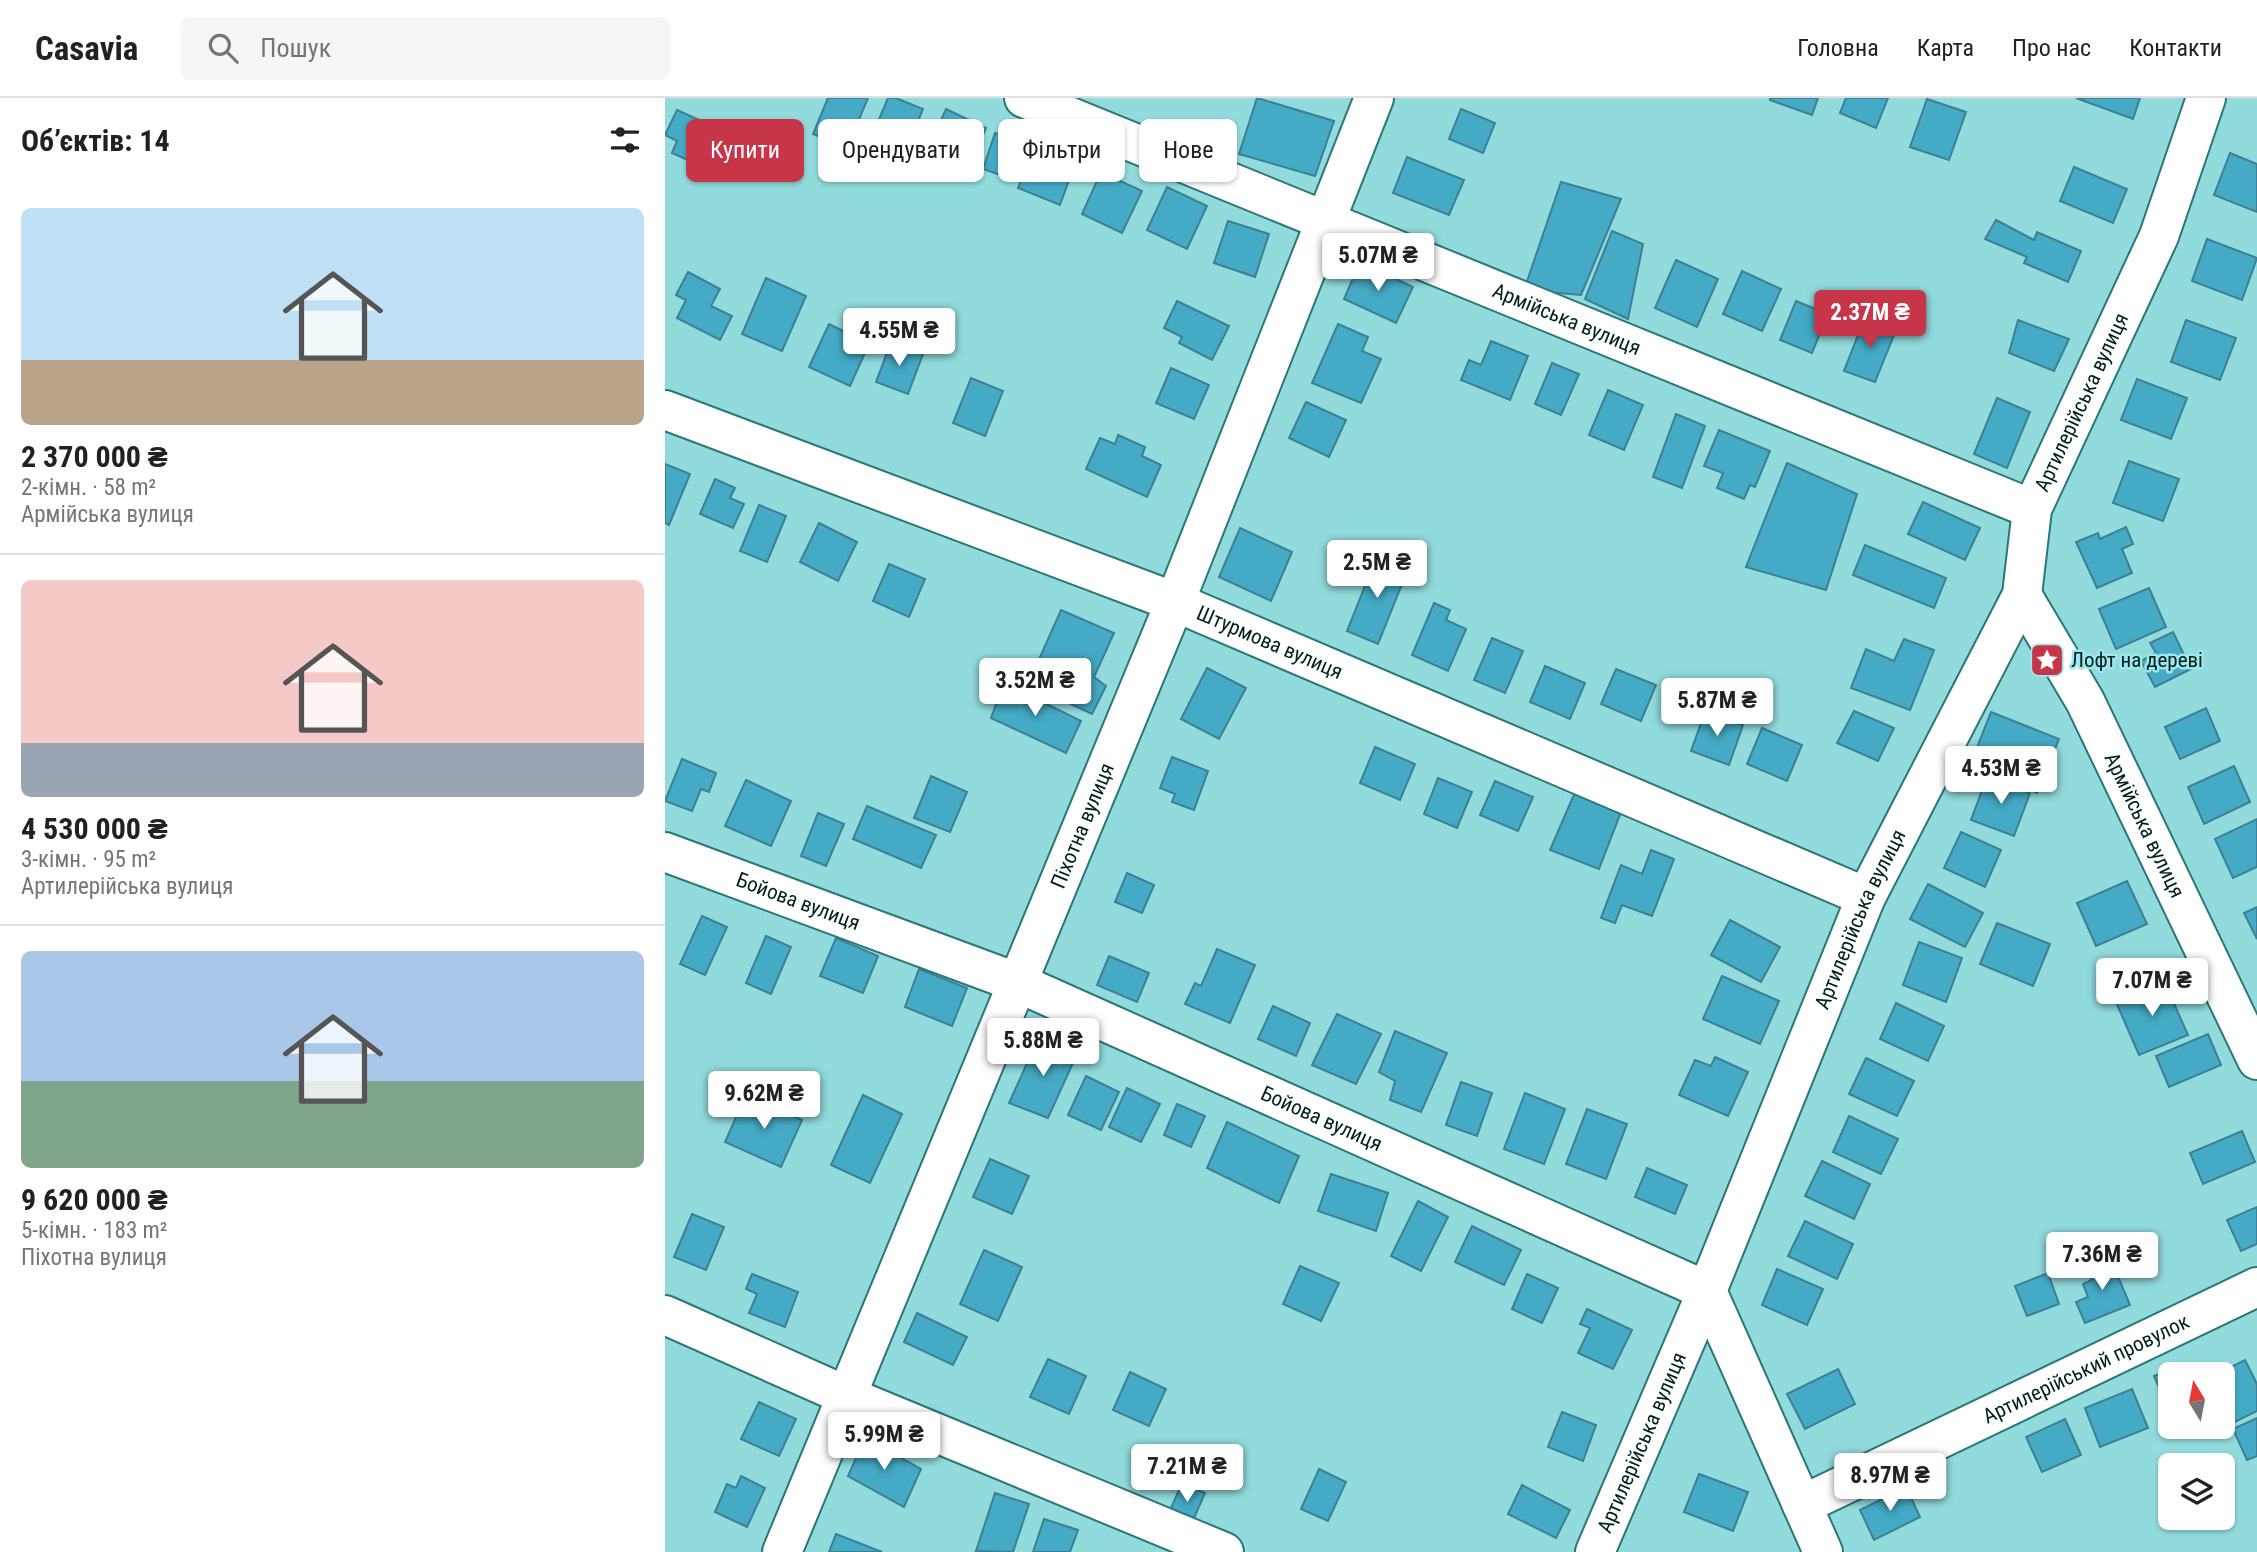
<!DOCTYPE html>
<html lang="uk">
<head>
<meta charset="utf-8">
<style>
	body { margin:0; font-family:"Roboto Condensed",sans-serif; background:#f6f6f6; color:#202124; height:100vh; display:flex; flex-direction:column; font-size:26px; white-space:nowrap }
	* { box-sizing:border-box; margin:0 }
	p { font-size:23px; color:#757577 }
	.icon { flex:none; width:38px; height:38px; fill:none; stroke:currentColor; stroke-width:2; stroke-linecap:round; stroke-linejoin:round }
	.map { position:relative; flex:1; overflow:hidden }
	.sheet { display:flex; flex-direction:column; background:#fff; width:665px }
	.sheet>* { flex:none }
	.top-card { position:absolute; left:21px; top:21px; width:665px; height:63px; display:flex; gap:14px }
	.needle { width:46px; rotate:350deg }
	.fabs { position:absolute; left:1493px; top:1264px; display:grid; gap:14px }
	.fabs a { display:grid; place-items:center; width:77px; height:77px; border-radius:10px; background:#fff; box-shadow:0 2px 5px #0004; font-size:35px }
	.price { position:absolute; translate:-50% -60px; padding:0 16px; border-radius:7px; background:#fff; color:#222; font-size:23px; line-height:46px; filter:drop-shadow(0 2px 4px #0008) }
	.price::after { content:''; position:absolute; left:50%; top:42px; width:21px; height:16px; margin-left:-10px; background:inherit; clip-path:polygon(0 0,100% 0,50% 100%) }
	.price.on { background:#c63648; color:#fff }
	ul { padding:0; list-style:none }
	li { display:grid; align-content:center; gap:14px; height:371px; padding:0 21px }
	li+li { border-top:2px solid #e0e0e0 }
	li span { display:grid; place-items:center; height:217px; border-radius:10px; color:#555 }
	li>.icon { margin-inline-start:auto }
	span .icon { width:126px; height:126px; fill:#fffc; stroke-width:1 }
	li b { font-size:30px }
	h2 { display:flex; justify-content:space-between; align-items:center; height:84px; padding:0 21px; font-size:30px }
	.chip { padding:0 24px; border-radius:10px; background:#fff; box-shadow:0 2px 5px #0004; font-size:24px; line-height:63px }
	.chip.on { background:#c63648; color:#fff }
	header { display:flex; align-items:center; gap:42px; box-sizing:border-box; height:98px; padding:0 35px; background:#fff; border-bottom:2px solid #e0e0e0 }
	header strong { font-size:33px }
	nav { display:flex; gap:38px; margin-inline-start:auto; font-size:24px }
	.search { width:490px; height:63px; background:#f6f6f6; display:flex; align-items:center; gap:18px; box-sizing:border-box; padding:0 24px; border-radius:10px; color:#757577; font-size:26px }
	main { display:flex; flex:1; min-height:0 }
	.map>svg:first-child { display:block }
	.building { fill:#45aac6; stroke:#3d8093; stroke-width:2 }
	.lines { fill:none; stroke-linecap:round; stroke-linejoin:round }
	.minor-casing { stroke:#2a7679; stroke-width:42 }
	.minor { stroke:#fff; stroke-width:38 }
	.labels { text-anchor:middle; stroke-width:5; stroke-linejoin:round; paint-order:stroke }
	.street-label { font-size:21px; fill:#001f20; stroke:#9ee8eb }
	.poi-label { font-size:21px; fill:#001f20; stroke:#9ee8eb; text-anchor:start }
</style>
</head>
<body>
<header>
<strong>Casavia</strong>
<div class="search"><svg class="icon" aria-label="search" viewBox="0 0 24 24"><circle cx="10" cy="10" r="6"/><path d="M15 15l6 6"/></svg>Пошук</div>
<nav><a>Головна</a><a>Карта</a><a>Про нас</a><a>Контакти</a></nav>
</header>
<main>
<section class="sheet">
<h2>Об’єктів: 14<svg class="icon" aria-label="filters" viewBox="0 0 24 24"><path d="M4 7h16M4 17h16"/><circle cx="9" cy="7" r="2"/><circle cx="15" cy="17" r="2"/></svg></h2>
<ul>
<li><span style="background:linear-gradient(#bfe0f5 70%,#b9a48a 0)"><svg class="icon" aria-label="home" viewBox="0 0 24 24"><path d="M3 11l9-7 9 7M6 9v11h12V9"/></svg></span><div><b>2 370 000 ₴</b><p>2-кімн. · 58 m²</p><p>Армійська вулиця</p></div></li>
<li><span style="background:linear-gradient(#f6c9c9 75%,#9aa5b1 0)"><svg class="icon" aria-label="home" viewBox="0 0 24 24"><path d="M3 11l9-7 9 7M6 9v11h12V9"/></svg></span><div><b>4 530 000 ₴</b><p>3-кімн. · 95 m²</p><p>Артилерійська вулиця</p></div></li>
<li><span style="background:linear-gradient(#a9c7e8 60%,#7fa58c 0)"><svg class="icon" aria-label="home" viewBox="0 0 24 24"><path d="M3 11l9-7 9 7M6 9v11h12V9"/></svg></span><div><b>9 620 000 ₴</b><p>5-кімн. · 183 m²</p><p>Піхотна вулиця</p></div></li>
</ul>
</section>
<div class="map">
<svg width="1592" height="1454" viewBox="0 0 1592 1454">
	<rect width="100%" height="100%" fill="#91dbdd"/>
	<!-- building -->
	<g class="building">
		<path d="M163,0H203L182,50L148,36Z"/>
		<path d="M223,0H231L258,11L237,62L203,47Z"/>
		<path d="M592,0L669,23L650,78L574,56Z"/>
		<path d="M1105,0H1153L1147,17L1105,2Z"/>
		<path d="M1181,0H1223L1211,30L1175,15Z"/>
		<path d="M1411,0H1475L1468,21Z"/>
		<path d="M1262,1L1301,14L1284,62L1245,49Z"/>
		<path d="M281,11L321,30L303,72L262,54Z"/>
		<path d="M796,11L830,25L818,55L784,41Z"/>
		<path d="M12,12L54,31L36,68L7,55L12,43L0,37Z"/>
		<path d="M330,35L365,47L352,83L318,71Z"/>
		<path d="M367,54L408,71L395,107L353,90Z"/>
		<path d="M1565,55L1592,66V114L1549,97Z"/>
		<path d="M742,59L799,82L784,117L728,95Z"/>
		<path d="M1409,69L1462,91L1448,125L1395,103Z"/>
		<path d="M436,74L477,93L457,135L417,116Z"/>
		<path d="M896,84L956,101L916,197L859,192Z"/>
		<path d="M502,89L542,108L522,151L482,132Z"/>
		<path d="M1331,122L1369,142L1372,134L1416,153L1403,184L1359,165L1362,159L1320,141Z"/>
		<path d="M563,123L604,136L590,179L549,165Z"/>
		<path d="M947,133L978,146L963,221L920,201Z"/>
		<path d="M1542,141L1592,160L1577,202L1527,183Z"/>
		<path d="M1011,162L1053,181L1032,229L990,210Z"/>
		<path d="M695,164L748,189L731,225L679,201Z"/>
		<path d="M1077,173L1116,191L1097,233L1058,216Z"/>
		<path d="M23,174L55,191L46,208L67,218L55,242L12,220L21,202L11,197Z"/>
		<path d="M101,180L141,198L117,253L77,236Z"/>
		<path d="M512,203L564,228L547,262L514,245L517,239L499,230Z"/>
		<path d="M1131,203L1163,216L1147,255L1115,242Z"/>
		<path d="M1200,219L1231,232L1210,284L1179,273Z"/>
		<path d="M1353,222L1404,241L1389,273L1344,255Z"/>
		<path d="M1521,222L1571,240L1555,282L1506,264Z"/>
		<path d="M164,226L204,246L185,288L144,269Z"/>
		<path d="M673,226L703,239L697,253L716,261L696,305L647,285Z"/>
		<path d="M826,243L863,258L845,302L796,282L804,262L816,267Z"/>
		<path d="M226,244L258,256L243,296L211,284Z"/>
		<path d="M887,265L914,276L896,317L870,306Z"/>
		<path d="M506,270L544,287L529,321L491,305Z"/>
		<path d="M306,280L338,293L320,338L288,325Z"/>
		<path d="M1472,281L1522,300L1506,341L1456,322Z"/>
		<path d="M943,292L978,307L959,352L924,337Z"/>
		<path d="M1332,300L1365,314L1342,370L1309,356Z"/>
		<path d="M641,304L681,322L664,359L624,340Z"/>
		<path d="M1011,316L1040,328L1017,390L988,379Z"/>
		<path d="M1054,332L1105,353L1090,389L1085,387L1079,401L1052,390L1058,375L1039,368Z"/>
		<path d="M453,337L480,349L477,358L496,367L482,399L421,371L435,340L450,346Z"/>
		<path d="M1464,363L1514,381L1498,423L1448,405Z"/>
		<path d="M1122,365L1192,396L1161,492L1081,469Z"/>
		<path d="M0,366L25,376L4,427L0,425Z"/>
		<path d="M50,381L70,390L65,400L79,406L68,430L35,416Z"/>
		<path d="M1258,404L1315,430L1300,462L1243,436Z"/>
		<path d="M94,407L121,418L102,464L75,453Z"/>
		<path d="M154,425L192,444L173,483L135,464Z"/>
		<path d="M1461,429L1468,446L1457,451L1467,475L1432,490L1411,444L1433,435L1435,441Z"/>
		<path d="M575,430L627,454L606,503L554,479Z"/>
		<path d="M1200,447L1281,480L1269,510L1188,477Z"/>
		<path d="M712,458L743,471L713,546L682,533Z"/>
		<path d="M224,466L260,481L244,519L208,503Z"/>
		<path d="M1484,490L1501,529L1451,551L1434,511Z"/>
		<path d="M769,505L785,512L781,522L801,531L783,573L747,557Z"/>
		<path d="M396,512L449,535L429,579L441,588L427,616L363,586Z"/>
		<path d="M1508,534L1526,571L1490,589L1476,563L1491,555L1485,545Z"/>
		<path d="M827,540L858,553L840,595L809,582Z"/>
		<path d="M1239,541L1269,552L1245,612L1186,590L1201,551L1229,563Z"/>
		<path d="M880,568L920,585L905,621L865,604Z"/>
		<path d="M542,570L581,590L554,641L516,621Z"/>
		<path d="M951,571L991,587L976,623L936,606Z"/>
		<path d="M339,585L416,623L401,655L326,620Z"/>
		<path d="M1541,610L1555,643L1515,661L1500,629Z"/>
		<path d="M1189,613L1229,630L1213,663L1172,645Z"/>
		<path d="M1040,614L1078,627L1064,667L1026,653Z"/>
		<path d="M1326,614L1394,641L1372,695L1305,667Z"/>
		<path d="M1097,630L1137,647L1122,683L1082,666Z"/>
		<path d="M710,649L750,666L735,702L695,685Z"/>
		<path d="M507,659L543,673L529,712L507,704L510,696L495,690Z"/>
		<path d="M17,661L51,675L44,694L36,691L27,713L0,703Z"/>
		<path d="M1569,668L1585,704L1539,726L1523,689Z"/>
		<path d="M266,678L302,694L285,734L249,720Z"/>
		<path d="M1322,679L1365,695L1349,738L1306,722Z"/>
		<path d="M773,680L807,694L792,730L759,716Z"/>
		<path d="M81,682L126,703L106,748L60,728Z"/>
		<path d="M830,683L868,699L853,733L815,717Z"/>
		<path d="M910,694L956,714L934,771L885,752Z"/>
		<path d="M202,708L271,737L256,770L188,741Z"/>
		<path d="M153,715L179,726L161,768L136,758Z"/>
		<path d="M1592,721V769L1568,780L1550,741Z"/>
		<path d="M1296,734L1336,752L1320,789L1279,770Z"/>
		<path d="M986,752L1009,761L987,818L957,807L950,825L936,820L956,767L977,776Z"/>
		<path d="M462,775L489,787L477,815L450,804Z"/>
		<path d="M1462,783L1482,826L1431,848L1412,805Z"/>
		<path d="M1263,786L1318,815L1300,849L1245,821Z"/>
		<path d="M1592,809V841L1579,815Z"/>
		<path d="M37,818L62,829L40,877L15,866Z"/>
		<path d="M1065,822L1115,849L1096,884L1046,857Z"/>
		<path d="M1332,825L1385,846L1368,888L1315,866Z"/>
		<path d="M101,838L126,849L106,896L81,885Z"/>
		<path d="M171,840L213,858L198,895L155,878Z"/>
		<path d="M1254,844L1297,860L1281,904L1238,887Z"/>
		<path d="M552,851L590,867L565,925L520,906L530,885L536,888Z"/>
		<path d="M444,858L484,875L472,904L432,887Z"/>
		<path d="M254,871L302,890L287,928L240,909Z"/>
		<path d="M1057,878L1114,903L1095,946L1038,921Z"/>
		<path d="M1499,883L1523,937L1474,957L1451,904Z"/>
		<path d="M1231,905L1279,928L1263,963L1215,941Z"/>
		<path d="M608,908L645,925L631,958L593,941Z"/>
		<path d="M672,916L716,936L691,986L647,967Z"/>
		<path d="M730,933L782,955L756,1014L725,1002L730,983L714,974Z"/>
		<path d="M1543,936L1556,967L1504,989L1491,958Z"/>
		<path d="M373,941L412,956L383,1020L344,1005Z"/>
		<path d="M1050,959L1083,974L1063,1018L1014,997L1030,962L1046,968Z"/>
		<path d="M1201,960L1249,983L1232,1018L1184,996Z"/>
		<path d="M421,978L454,994L436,1032L403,1017Z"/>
		<path d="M796,984L827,995L812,1038L781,1027Z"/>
		<path d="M462,990L495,1006L476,1044L444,1029Z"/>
		<path d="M860,995L900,1011L879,1066L839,1051Z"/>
		<path d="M81,997L137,1022L116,1069L60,1044Z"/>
		<path d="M198,997L237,1016L205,1085L166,1067Z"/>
		<path d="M512,1006L540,1018L526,1049L499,1037Z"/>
		<path d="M922,1011L962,1026L941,1081L901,1066Z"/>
		<path d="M1184,1018L1233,1041L1216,1076L1168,1054Z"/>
		<path d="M562,1024L634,1058L614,1105L542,1070Z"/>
		<path d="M1577,1033L1590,1064L1538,1086L1525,1055Z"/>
		<path d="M325,1061L364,1078L347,1116L308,1099Z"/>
		<path d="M1157,1063L1205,1086L1189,1121L1140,1098Z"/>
		<path d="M982,1070L1022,1087L1010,1116L970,1099Z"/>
		<path d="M666,1076L723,1095L711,1133L653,1113Z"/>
		<path d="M753,1103L783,1119L756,1173L726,1158Z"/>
		<path d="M1592,1109V1146L1576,1153L1562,1122Z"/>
		<path d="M27,1116L59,1129L41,1172L9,1159Z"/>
		<path d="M1140,1123L1188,1146L1172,1181L1123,1158Z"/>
		<path d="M807,1128L856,1152L839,1187L790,1164Z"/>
		<path d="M319,1152L357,1169L333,1223L295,1206Z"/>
		<path d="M1445,1159L1465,1207L1420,1225L1411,1204L1423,1199L1418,1186L1427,1182L1421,1169Z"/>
		<path d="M635,1168L674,1185L656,1223L618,1206Z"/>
		<path d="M1112,1171L1158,1191L1142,1227L1097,1207Z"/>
		<path d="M1383,1175L1394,1206L1362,1218L1350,1188Z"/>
		<path d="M87,1176L133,1194L120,1229L84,1215L92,1196L81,1191Z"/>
		<path d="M862,1176L893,1190L877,1225L847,1211Z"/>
		<path d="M922,1211L967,1232L948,1271L913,1255L925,1230L915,1226Z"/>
		<path d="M252,1215L302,1239L288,1267L239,1244Z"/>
		<path d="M383,1261L421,1278L404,1316L365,1299Z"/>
		<path d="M1580,1262L1592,1286V1313L1568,1325L1558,1303V1276H1552Z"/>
		<path d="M1516,1266L1520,1276H1505V1314L1489,1278Z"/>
		<path d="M1173,1271L1190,1306L1140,1331L1122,1296Z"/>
		<path d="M465,1274L501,1291L484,1328L448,1312Z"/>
		<path d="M1467,1291L1483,1330L1435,1349L1420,1310Z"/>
		<path d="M94,1304L131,1321L114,1358L76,1341Z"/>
		<path d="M897,1314L931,1327L918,1363L883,1349Z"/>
		<path d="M1592,1320V1358L1582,1362L1568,1331Z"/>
		<path d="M1400,1321L1416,1357L1377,1374L1361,1339Z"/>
		<path d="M200,1340L256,1371L239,1409L183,1378Z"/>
		<path d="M654,1371L681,1384L663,1423L636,1411Z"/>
		<path d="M1034,1376L1083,1394L1068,1433L1019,1414Z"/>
		<path d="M76,1378L100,1390L82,1429L50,1414L62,1386L71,1390Z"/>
		<path d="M517,1385L540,1395L526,1427L503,1417Z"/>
		<path d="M857,1387L905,1412L891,1440L843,1416Z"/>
		<path d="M1241,1389L1255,1419L1209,1442L1195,1412Z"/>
		<path d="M330,1395L364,1406L348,1454L311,1453Z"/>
		<path d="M379,1421L413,1432L405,1454H368Z"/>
		<path d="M171,1436L217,1454H164Z"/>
	</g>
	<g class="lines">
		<!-- minor casing -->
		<g class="minor-casing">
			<g id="minor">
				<path id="s1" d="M359,0L1367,411"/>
				<path id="s2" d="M0,312L510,504L1201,799"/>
				<path id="s3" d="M1357,497L1420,603L1592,962"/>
				<path id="s4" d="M0,754L351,884L1042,1193L1158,1454"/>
				<path d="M0,1217L182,1298L559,1454"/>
				<path id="s5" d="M1137,1407L1592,1189"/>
				<path id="s6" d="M117,1454L510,504L709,0"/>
				<path id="s7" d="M930,1454L1042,1193L1201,799L1357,497L1367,411L1494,138L1541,0"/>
			</g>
		</g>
		<!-- minor -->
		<use href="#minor" class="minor"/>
	</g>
	<!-- icons -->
	<defs>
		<g id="sight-square" transform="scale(1.75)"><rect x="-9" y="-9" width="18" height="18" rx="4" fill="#c63648" stroke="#9ee8eb"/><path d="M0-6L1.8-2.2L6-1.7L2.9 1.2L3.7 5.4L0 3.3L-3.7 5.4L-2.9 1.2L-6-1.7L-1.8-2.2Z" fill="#fff"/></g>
	</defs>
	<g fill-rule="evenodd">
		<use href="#sight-square" x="1382" y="562"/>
	</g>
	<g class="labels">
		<!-- street labels -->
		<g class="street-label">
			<text dy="7" stroke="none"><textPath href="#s1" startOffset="586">Армійська вулиця</textPath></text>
			<text dy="7" stroke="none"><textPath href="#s7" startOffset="1253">Артилерійська вулиця</textPath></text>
			<text dy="7" stroke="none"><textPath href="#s2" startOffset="648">Штурмова вулиця</textPath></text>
			<text dy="7" stroke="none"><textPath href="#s3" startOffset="261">Армійська вулиця</textPath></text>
			<text dy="7" stroke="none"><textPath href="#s6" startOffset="786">Піхотна вулиця</textPath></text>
			<text dy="7" stroke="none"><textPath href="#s4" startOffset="142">Бойова вулиця</textPath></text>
			<text dy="7" stroke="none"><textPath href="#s7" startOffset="686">Артилерійська вулиця</textPath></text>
			<text dy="7" stroke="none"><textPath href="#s4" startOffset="709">Бойова вулиця</textPath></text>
			<text dy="7" stroke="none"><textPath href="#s5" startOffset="315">Артилерійський провулок</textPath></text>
			<text dy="7" stroke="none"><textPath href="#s7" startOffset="119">Артилерійська вулиця</textPath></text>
		</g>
		<!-- poi labels -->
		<g class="poi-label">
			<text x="1406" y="569">Лофт на дереві</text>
		</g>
	</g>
</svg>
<div class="fabs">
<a><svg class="needle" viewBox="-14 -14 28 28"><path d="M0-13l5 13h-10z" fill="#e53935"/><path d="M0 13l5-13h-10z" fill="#757577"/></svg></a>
<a><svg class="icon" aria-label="layers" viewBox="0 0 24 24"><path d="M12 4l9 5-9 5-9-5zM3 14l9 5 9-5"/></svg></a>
</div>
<b class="price" style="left:713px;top:195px">5.07M ₴</b>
<b class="price on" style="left:1205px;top:252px">2.37M ₴</b>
<b class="price" style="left:234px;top:270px">4.55M ₴</b>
<b class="price" style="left:712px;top:502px">2.5M ₴</b>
<b class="price" style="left:370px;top:620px">3.52M ₴</b>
<b class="price" style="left:1052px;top:640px">5.87M ₴</b>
<b class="price" style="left:1336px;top:708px">4.53M ₴</b>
<b class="price" style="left:1487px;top:920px">7.07M ₴</b>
<b class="price" style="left:378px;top:980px">5.88M ₴</b>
<b class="price" style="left:99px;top:1033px">9.62M ₴</b>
<b class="price" style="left:1437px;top:1194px">7.36M ₴</b>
<b class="price" style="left:219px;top:1374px">5.99M ₴</b>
<b class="price" style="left:522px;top:1406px">7.21M ₴</b>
<b class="price" style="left:1225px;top:1415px">8.97M ₴</b>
<div class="top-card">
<a class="chip on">Купити</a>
<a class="chip">Орендувати</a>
<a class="chip">Фільтри</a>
<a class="chip">Нове</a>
</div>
</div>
</main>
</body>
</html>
